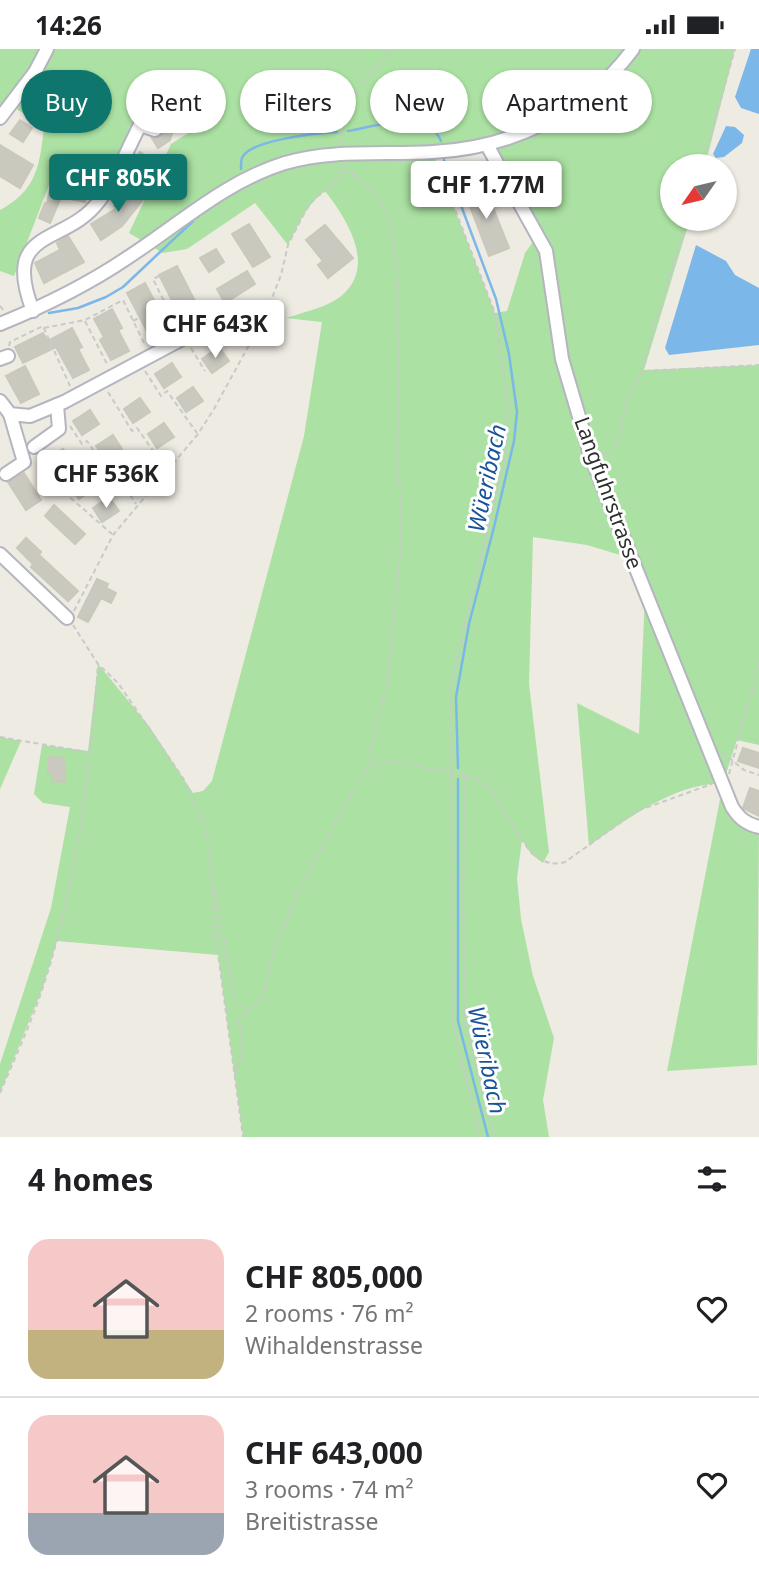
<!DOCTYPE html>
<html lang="en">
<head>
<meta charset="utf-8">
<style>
	body { margin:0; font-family:"Noto Sans",sans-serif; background:#f2f2f2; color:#202124; height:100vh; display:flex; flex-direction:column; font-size:26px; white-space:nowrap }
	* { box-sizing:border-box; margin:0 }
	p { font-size:23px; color:#757577 }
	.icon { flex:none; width:38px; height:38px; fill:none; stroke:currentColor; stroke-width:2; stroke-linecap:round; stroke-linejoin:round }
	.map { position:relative; height:1088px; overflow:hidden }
	.panel { display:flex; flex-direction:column; background:#fff; flex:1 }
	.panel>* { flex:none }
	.banner { position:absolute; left:21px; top:21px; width:718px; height:63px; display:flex; gap:14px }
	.needle { width:46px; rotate:236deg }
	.controls { position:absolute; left:660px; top:105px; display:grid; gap:14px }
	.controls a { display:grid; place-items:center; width:77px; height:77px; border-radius:50%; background:#fff; box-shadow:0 2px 5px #0004; font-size:35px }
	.price { position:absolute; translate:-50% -60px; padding:0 16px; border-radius:7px; background:#fff; color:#222; font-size:23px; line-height:46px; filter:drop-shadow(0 2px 4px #0008) }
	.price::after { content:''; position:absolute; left:50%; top:42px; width:21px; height:16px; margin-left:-10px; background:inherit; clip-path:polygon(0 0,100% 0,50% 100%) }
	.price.active { background:#0f766e; color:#fff }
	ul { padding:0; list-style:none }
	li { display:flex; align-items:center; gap:21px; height:175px; padding:0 28px }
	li+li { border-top:2px solid #e0e0e0 }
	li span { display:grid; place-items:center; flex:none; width:196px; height:140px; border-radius:21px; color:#555 }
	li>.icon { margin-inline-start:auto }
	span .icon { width:84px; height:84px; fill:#fffc; stroke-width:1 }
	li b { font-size:30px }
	h2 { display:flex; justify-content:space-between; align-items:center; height:84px; padding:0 28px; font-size:30px }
	.pill { padding:0 24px; border-radius:32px; background:#fff; box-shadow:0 2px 5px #0004; font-size:24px; line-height:63px }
	.pill.active { background:#0f766e; color:#fff }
	.status { display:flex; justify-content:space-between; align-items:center; height:49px; padding:0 35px; background:#fff; direction:ltr }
	.status svg { height:19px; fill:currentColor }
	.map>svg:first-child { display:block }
	.green { fill:#abe1a2; fill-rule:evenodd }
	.water { fill:#7cb7e9 }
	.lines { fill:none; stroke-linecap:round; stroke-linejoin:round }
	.stream { stroke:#7cb7e9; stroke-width:2.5 }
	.building { fill:#cac9c0; stroke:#cac8bb; stroke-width:2 }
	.minor-casing { stroke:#b5b5c0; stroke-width:16 }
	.path { stroke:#c9c9c9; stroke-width:2; stroke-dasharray:5 3.5; stroke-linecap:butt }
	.minor { stroke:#fff; stroke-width:12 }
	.labels { text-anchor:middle; stroke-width:6; stroke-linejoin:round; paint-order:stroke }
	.street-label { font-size:21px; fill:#2e2e2e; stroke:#fff }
	.water-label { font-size:23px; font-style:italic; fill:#16539a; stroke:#fff }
</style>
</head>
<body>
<div class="status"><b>14:26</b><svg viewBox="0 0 49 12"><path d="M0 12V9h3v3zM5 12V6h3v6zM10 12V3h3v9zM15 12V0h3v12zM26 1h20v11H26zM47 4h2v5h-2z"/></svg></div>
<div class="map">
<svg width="759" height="1088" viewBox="0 0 759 1088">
	<rect width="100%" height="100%" fill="#eeebe2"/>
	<!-- green -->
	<g class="green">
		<path d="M0,0H735L705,117H672V170H690L644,321L759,316V696L737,691C721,741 714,745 759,778L757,1016L667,1022L723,735C679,732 623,772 589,797L577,654L639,685L645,544L630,509L587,496L533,488L529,635L549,803L543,814L531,805L522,791L517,829L521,870L533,927L554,989L543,1051L549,1088H243L218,906L57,892L43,938L0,1044V1015L51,859L70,758L43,754L34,745L42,696L88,702L98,615L149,677L193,744L203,742L212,732L304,387L322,273L286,269C301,264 319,260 332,253C381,225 350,174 325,142C306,156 299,175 288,196L255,154L187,200L163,204L129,184L171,95L224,61L202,24L147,62L117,120L59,110L14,227L0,222V161C37,141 40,116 44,77L10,56L0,63ZM487,96L537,187L525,204L507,262L495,264L433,104Z"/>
		<path d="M0,688L21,692L0,740Z"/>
	</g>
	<!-- water -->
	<g class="water">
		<path d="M751,0H759V65L741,59L735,48Z"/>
		<path d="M726,77L735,78L744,86L742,94L724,108L716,109L713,105Z"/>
		<path d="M696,196L726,212L735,226L759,239V296L669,306L665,299Z"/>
	</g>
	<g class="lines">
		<!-- stream -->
		<g class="stream">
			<path d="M348,82C375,78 427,58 441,92"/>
			<path d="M444,111L496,250L509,305L517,363L514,392L494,478L469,575L456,648L458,719"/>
			<path d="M241,120C241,117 241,111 242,109C249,91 318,84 337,83"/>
			<path d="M49,264L78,259L106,248L123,238L193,172"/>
			<path d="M458,730V972L488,1088"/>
		</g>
	</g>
	<!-- building -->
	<g class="building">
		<path d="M175,57L187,71L172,84L170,91L158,99L152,89H157L167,83L169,74L163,68L151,70Z"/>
		<path d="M20,71L32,79L23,93L10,85Z"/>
		<path d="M0,96L33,116L20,139L0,127Z"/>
		<path d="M140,103L152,112L133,131L125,127Z"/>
		<path d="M472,130L484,162L493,159L509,199L489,207L461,134Z"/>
		<path d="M55,132L88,137L85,153L61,148L50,174L39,169L45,154L47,155L50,141H53Z"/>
		<path d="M130,137L145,148L122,177L101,191L91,175L117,159L114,157Z"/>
		<path d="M249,175L270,208L253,218L232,185Z"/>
		<path d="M325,176L353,209L328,229L318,216L323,212L306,191Z"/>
		<path d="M68,187L84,213L44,234L35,214L60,201L57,194Z"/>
		<path d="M216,200L224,213L209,223L200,209Z"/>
		<path d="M177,217L198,258L180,267L159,226Z"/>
		<path d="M247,222L255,235L225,254L217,240Z"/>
		<path d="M145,234L169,280L151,290L127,244Z"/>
		<path d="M112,260L122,279L118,281L129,302L111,311L100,291L104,288L94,270Z"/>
		<path d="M72,279L82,298L78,300L89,321L73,329L56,298L23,314L15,298L43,284L48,292Z"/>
		<path d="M219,298L229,312L212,324L202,310Z"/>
		<path d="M172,314L181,328L164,339L155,325Z"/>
		<path d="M25,317L39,345L21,354L6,327Z"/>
		<path d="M193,338L203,352L186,363L177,349Z"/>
		<path d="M140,349L150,363L133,374L124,360Z"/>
		<path d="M90,361L99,375L82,386L73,372Z"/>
		<path d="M164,374L174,388L157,399L148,385Z"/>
		<path d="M113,386L122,400L106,411L96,397Z"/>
		<path d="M63,400L73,414L56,425L47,411Z"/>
		<path d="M136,410L146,424L129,436L119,421Z"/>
		<path d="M24,424L41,451L26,461L8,433Z"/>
		<path d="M86,424L96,438L79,450L71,438Z"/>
		<path d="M109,448L119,462L102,473L93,459Z"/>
		<path d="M54,456L85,485L75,495L45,467Z"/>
		<path d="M26,489L41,503L39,506L78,542L68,552L31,518L33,515L17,499Z"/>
		<path d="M97,530L108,535L106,539L116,544L111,554L101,549L88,573L78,568Z"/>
		<path d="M743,699L759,704V719L738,712Z"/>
		<path d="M49,708L64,709L65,733L52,732L53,724H48Z"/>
		<path d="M750,739L759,742V767L743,759Z"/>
	</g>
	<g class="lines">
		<!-- minor casing -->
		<g class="minor-casing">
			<g id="minor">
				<path d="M0,69L35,23L47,0"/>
				<path d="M487,96L546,202L562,310L591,408L732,758C739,769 746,775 759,778"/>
				<path d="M33,262C0,177 65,198 99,152C116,130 127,101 140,76L155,81L161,76"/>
				<path d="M0,275C44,257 87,236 127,209C178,176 226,132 285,114C333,100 384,106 433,103C511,99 586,64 633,0"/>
				<path d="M0,310L8,307"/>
				<path d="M0,352L10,365L30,367L64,353L216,272L223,276"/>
				<path d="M34,398L59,380L57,356"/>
				<path d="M6,425L24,413L10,365"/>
				<path d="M0,505L67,569"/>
			</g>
		</g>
		<!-- path -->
		<g class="path">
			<path d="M340,95C348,47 361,35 393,0"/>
			<path d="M437,114L495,264L508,356L506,402L451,636L452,974L481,1088"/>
			<path d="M344,117L377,147L386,162L392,183L397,221L399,369L396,421L401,439V494L387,637L370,704V716"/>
			<path d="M702,117L735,0"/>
			<path d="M159,227L153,230L178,280"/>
			<path d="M0,257L4,262"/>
			<path d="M85,272L108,317"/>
			<path d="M133,272L165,256"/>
			<path d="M233,278L248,294"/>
			<path d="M44,279L85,271L123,251L145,296"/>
			<path d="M9,297L10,293L43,277L70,337"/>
			<path d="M191,299L205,322"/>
			<path d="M145,322L161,347L167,342L197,384"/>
			<path d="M645,322L759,316"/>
			<path d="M108,343L132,382L137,379L161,413L168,419"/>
			<path d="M70,377L82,395L87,392L105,418L110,415L136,455"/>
			<path d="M602,406L610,405C625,385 620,370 629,348C634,333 644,325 645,308L687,170"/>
			<path d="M39,409L57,437L112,485"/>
			<path d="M74,562L113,486L198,385L214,360L266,265L281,226L288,196L306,161L314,150L341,130L343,115"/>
			<path d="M73,576L98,615L118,634L183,729L202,770L210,802L216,890L243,1088"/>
			<path d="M0,688L87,703"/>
			<path d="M722,703L744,721L759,726"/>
			<path d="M729,725L759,614"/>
			<path d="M465,727L463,846L465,974L495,1088"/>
			<path d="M214,840L235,950L240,958L250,959C267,951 268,919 274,902C298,837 332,779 367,720L376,714C395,711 471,725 486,737C511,759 524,825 565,813L637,762L712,735"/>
			<path d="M235,1026L242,1001L239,972L249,960"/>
			<path d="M0,1044C15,1009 32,972 44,935C77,833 90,722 98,615"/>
		</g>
		<!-- minor -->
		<use href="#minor" class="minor"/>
	</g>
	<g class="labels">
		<!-- street labels -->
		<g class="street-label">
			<text transform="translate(608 444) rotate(70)" y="7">Langfuhrstrasse</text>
		</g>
		<!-- water labels -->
		<g class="water-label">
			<text transform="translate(487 429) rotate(-78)" y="8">Wüeribach</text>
			<text transform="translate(487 1011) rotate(78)" y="8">Wüeribach</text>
		</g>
	</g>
</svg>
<div class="controls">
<a><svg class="needle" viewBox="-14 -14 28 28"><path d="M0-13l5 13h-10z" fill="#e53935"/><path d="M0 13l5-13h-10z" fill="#757577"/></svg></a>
</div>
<b class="price active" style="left:118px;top:165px">CHF 805K</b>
<b class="price" style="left:486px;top:172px">CHF 1.77M</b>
<b class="price" style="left:215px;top:311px">CHF 643K</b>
<b class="price" style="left:106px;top:461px">CHF 536K</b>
<div class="banner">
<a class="pill active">Buy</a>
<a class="pill">Rent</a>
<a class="pill">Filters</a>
<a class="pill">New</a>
<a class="pill">Apartment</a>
</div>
</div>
<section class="panel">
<h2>4 homes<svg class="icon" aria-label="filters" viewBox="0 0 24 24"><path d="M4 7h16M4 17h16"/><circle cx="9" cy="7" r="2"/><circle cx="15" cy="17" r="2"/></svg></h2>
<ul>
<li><span style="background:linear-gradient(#f6c9c9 65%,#c2b280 0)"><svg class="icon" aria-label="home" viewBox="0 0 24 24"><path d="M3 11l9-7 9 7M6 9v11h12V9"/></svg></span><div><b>CHF 805,000</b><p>2 rooms · 76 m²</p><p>Wihaldenstrasse</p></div><svg class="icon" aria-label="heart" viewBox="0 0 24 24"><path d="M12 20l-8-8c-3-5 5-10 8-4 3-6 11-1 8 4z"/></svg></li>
<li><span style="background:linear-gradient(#f6c9c9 70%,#9aa5b1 0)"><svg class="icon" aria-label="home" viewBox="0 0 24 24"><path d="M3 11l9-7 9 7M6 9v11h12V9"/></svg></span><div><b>CHF 643,000</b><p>3 rooms · 74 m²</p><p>Breitistrasse</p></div><svg class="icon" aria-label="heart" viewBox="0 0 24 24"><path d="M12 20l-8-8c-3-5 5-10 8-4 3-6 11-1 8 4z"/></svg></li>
</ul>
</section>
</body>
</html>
